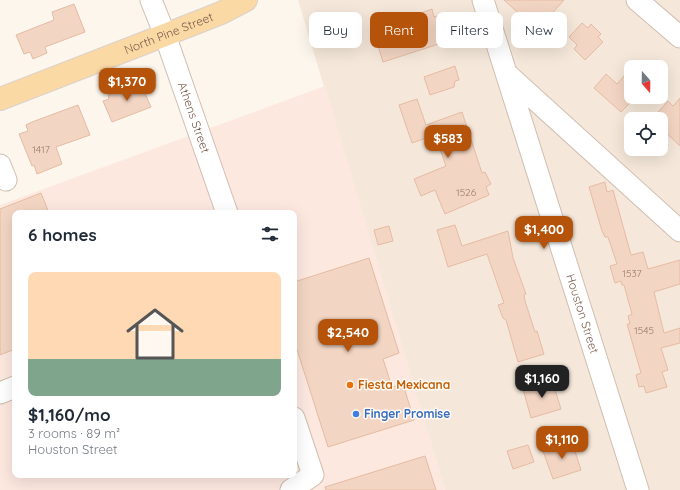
<!DOCTYPE html>
<html lang="en">
<head>
<meta charset="utf-8">
<style>
	body { margin:0; font-family:Quicksand,sans-serif; background:#f6f6f7; color:#1f2937; height:100vh; display:flex; flex-direction:column; font-size:15px; white-space:nowrap }
	* { box-sizing:border-box; margin:0 }
	p { font-size:13px; color:#747a83 }
	.icon { flex:none; width:22px; height:22px; fill:none; stroke:currentColor; stroke-width:2; stroke-linecap:round; stroke-linejoin:round }
	.map { position:relative; flex:1; overflow:hidden }
	.panel { position:absolute; left:12px; top:210px; width:285px; height:268px; display:flex; flex-direction:column; background:#fff; border-radius:8px; box-shadow:0 4px 16px #0002 }
	.panel>* { flex:none }
	.top-card { position:absolute; left:309px; top:12px; width:311px; height:36px; display:flex; gap:8px }
	.needle { width:26px; rotate:160deg }
	.fabs { position:absolute; left:624px; top:60px; display:grid; gap:8px }
	.fabs a { display:grid; place-items:center; width:44px; height:44px; border-radius:8px; background:#fff; box-shadow:0 4px 16px #0002; font-size:20px }
	.price { position:absolute; translate:-50% -34px; padding:0 9px; border-radius:8px; background:#b45309; color:#fff; font-size:13px; line-height:26px; filter:drop-shadow(0 1px 2px #0008) }
	.price::after { content:''; position:absolute; left:50%; top:24px; width:12px; height:9px; margin-left:-6px; background:inherit; clip-path:polygon(0 0,100% 0,50% 100%) }
	.price.active { background:#222; color:#fff }
	ul { padding:0; list-style:none }
	li { display:grid; align-content:center; gap:8px; height:212px; padding:0 16px }
	li span { display:grid; place-items:center; height:124px; border-radius:8px; color:#555 }
	li>.icon { margin-inline-start:auto }
	span .icon { width:72px; height:72px; fill:#fffc; stroke-width:1 }
	li b { font-size:17px }
	h2 { display:flex; justify-content:space-between; align-items:center; height:48px; padding:0 16px; font-size:17px }
	.tag { padding:0 14px; border-radius:8px; background:#fff; box-shadow:0 4px 16px #0002; font-size:14px; line-height:36px }
	.tag.active { background:#b45309; color:#fff }
	.map>svg:first-child { display:block }
	.residential { fill:#f5e8da; fill-rule:evenodd }
	.commercial { fill:#fde8e0; fill-rule:evenodd }
	.building { fill:#f3d5c3; stroke:#e6bba3 }
	.lines { fill:none; stroke-linecap:round; stroke-linejoin:round }
	.minor-casing { stroke:#d1beb0; stroke-width:23 }
	.major-casing { stroke:#dad1cd; stroke-width:24 }
	.minor { stroke:#fff; stroke-width:21 }
	.major { stroke:#fbd9a5; stroke-width:22 }
	.food-dot { fill:#e8710a; stroke:#fffaf3; stroke-width:1.5 }
	.shop-dot { fill:#3f7fe0; stroke:#fffaf3; stroke-width:1.5 }
	.labels { text-anchor:middle; stroke-width:3; stroke-linejoin:round; paint-order:stroke }
	.number-label { font-size:10px; fill:#987a6a }
	.street-label { font-size:12px; fill:#7a5c4d; stroke:#fffaf3 }
	.food-label { font-size:12px; font-weight:bold; fill:#c56008; stroke:#fffaf3; text-anchor:start }
	.shop-label { font-size:12px; font-weight:bold; fill:#366cbe; stroke:#fffaf3; text-anchor:start }
</style>
</head>
<body>
<div class="map">
<svg width="680" height="490" viewBox="0 0 680 490">
	<rect width="100%" height="100%" fill="#fdf6ec"/>
	<!-- residential -->
	<path class="residential" d="M298,0H680V490H445ZM631,67H661V97H631ZM631,119H661V149H631Z"/>
	<!-- commercial -->
	<path class="commercial" d="M325,86L445,490H0V205ZM15,213H294V475H15Z"/>
	<!-- building -->
	<g class="building">
		<path d="M504,0H564L537,30Z"/>
		<path d="M74,4L85,32L45,47L47,53L33,59L30,52L24,54L16,35L54,20L52,12Z"/>
		<path d="M432,9L434,17L441,15L446,28L441,30L445,42L383,62L376,39L410,28L407,18Z"/>
		<path d="M582,23L588,28L591,24L601,34L598,37L603,42L585,60L574,49L577,45L569,37Z"/>
		<path d="M455,66L459,80L455,81L454,87L430,95L424,77Z"/>
		<path d="M631,68V102L621,112L594,88L606,74L617,84Z"/>
		<path d="M140,82L151,107L112,122L103,101L109,99L108,95Z"/>
		<path d="M680,98V146L661,128V119H652L668,101L673,106Z"/>
		<path d="M417,99L426,125L462,112L482,173L485,172L491,184L486,187L489,195L445,214L435,190L421,196L414,179L446,166L435,135L412,143L399,105Z"/>
		<path d="M78,105L90,135L56,147L62,164L37,174L34,165L32,166L19,134L28,131L26,125L32,122Z"/>
		<path d="M605,182L607,192L613,190L631,255L643,252L648,269L680,260V284L654,292L664,333L680,328V343L661,348L668,370L662,372L667,387L646,393L644,386L639,387L636,375L641,373L627,324H630L628,316L632,314L624,285H622L621,281L615,283L610,266L617,264L608,237H605L602,231L589,187Z"/>
		<path d="M41,193L49,213H15V349L0,355V209Z"/>
		<path d="M455,225L462,246L508,231L513,258L526,294L524,295L525,301L535,332L537,331L544,354L518,362L506,320L503,318L498,305L504,303L487,254L448,267L437,230Z"/>
		<path d="M389,226L393,241L378,245L374,230Z"/>
		<path d="M369,258L399,353L383,359L392,387L403,384L414,420L328,447L294,340V282Z"/>
		<path d="M552,380L561,409L531,418L523,389Z"/>
		<path d="M572,442L581,470L553,479L543,451Z"/>
		<path d="M528,445L534,462L513,469L507,451Z"/>
		<path d="M425,456L436,490H326L325,487Z"/>
	</g>
	<g class="lines">
		<!-- minor casing -->
		<g class="minor-casing">
			<g id="minor">
				<path id="s1" d="M151,0L165,35L227,213"/>
				<path id="s2" d="M483,0L638,490"/>
				<path d="M637,0L680,37"/>
				<path d="M507,74L680,231"/>
				<path d="M0,165L6,180"/>
				<path d="M0,393L15,387"/>
				<path d="M291,490L313,475L294,418"/>
			</g>
		</g>
		<!-- major casing -->
		<g class="major-casing">
			<g id="major">
				<path id="s3" d="M0,99L165,35L221,13L246,0"/>
			</g>
		</g>
		<!-- minor -->
		<use href="#minor" class="minor"/>
		<!-- major -->
		<use href="#major" class="major"/>
	</g>
	<!-- markers -->
	<circle class="food-dot" cx="350" cy="385" r="4"/>
	<circle class="shop-dot" cx="356" cy="414" r="4"/>
	<g class="labels">
		<!-- number labels -->
		<g class="number-label">
			<text x="41" y="153">1417</text>
			<text x="466" y="196">1526</text>
			<text x="632" y="277">1537</text>
			<text x="644" y="334">1545</text>
		</g>
		<!-- street labels -->
		<g class="street-label">
			<text dy="4" stroke="none"><textPath href="#s3" startOffset="181">North Pine Street</textPath></text>
			<text dy="4" stroke="none"><textPath href="#s1" startOffset="125">Athens Street</textPath></text>
			<text dy="4" stroke="none"><textPath href="#s2" startOffset="329">Houston Street</textPath></text>
		</g>
		<!-- food labels -->
		<g class="food-label">
			<text x="358" y="389">Fiesta Mexicana</text>
		</g>
		<!-- shop labels -->
		<g class="shop-label">
			<text x="364" y="418">Finger Promise</text>
		</g>
	</g>
</svg>
<div class="fabs">
<a><svg class="needle" viewBox="-14 -14 28 28"><path d="M0-13l5 13h-10z" fill="#e53935"/><path d="M0 13l5-13h-10z" fill="#747a83"/></svg></a>
<a><svg class="icon" aria-label="locate" viewBox="0 0 24 24"><circle cx="12" cy="12" r="6"/><path d="M12 2v4M12 18v4M2 12h4M18 12h4"/></svg></a>
</div>
<b class="price" style="left:127px;top:102px">$1,370</b>
<b class="price" style="left:448px;top:159px">$583</b>
<b class="price" style="left:544px;top:250px">$1,400</b>
<b class="price" style="left:348px;top:353px">$2,540</b>
<b class="price active" style="left:542px;top:399px">$1,160</b>
<b class="price" style="left:562px;top:460px">$1,110</b>
<div class="top-card">
<a class="tag">Buy</a>
<a class="tag active">Rent</a>
<a class="tag">Filters</a>
<a class="tag">New</a>
</div>
<section class="panel">
<h2>6 homes<svg class="icon" aria-label="filters" viewBox="0 0 24 24"><path d="M4 7h16M4 17h16"/><circle cx="9" cy="7" r="2"/><circle cx="15" cy="17" r="2"/></svg></h2>
<ul>
<li><span style="background:linear-gradient(#ffd9b3 70%,#7fa58c 0)"><svg class="icon" aria-label="home" viewBox="0 0 24 24"><path d="M3 11l9-7 9 7M6 9v11h12V9"/></svg></span><div><b>$1,160/mo</b><p>3 rooms · 89 m²</p><p>Houston Street</p></div></li>
</ul>
</section>
</div>
</body>
</html>
